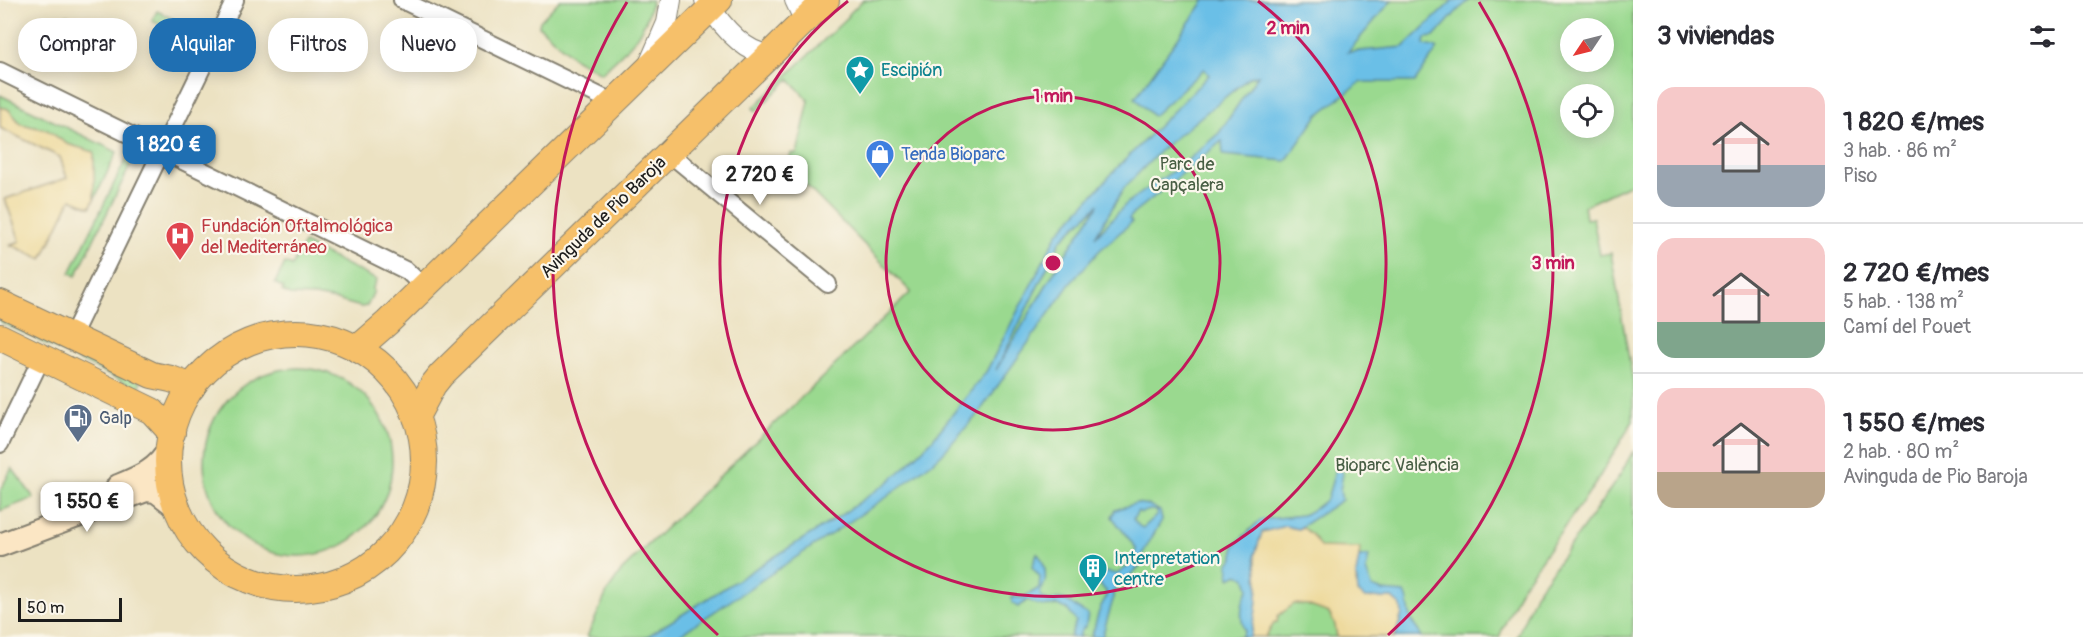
<!DOCTYPE html>
<html lang="es">
<head>
<meta charset="utf-8">
<style>
	body { margin:0; font-family:Pangolin,sans-serif; background:#f7f7f7; color:#2b2b33; height:100vh; display:flex; flex-direction:column; font-size:22px; white-space:nowrap }
	* { box-sizing:border-box; margin:0 }
	p { font-size:20px; color:#7c7c81 }
	.icon { flex:none; width:33px; height:33px; fill:none; stroke:currentColor; stroke-width:2; stroke-linecap:round; stroke-linejoin:round }
	.map { position:relative; flex:1; overflow:hidden }
	.details { display:flex; flex-direction:column; background:#fff; width:450px }
	.details>* { flex:none }
	.guide { position:absolute; left:18px; top:18px; width:570px; height:54px; display:flex; gap:12px }
	.needle { width:39px; rotate:235deg }
	.tools { position:absolute; left:1560px; top:18px; display:grid; gap:12px }
	.tools a { display:grid; place-items:center; width:54px; height:54px; border-radius:50%; background:#fff; box-shadow:0 3px 15px #0003; font-size:30px }
	.scale { position:absolute; left:18px; bottom:15px; width:104px; box-sizing:border-box; padding-left:6px; border:3px solid #1c1c1c; border-top:0; font-size:16px; line-height:21px; white-space:nowrap; color:#1c1c1c; -webkit-text-stroke:4px #fbf7ec; paint-order:stroke }
	.price { position:absolute; translate:-50% -51px; padding:0 14px; border-radius:12px; background:#fff; color:#222; font-size:20px; line-height:39px; filter:drop-shadow(0 2px 3px #0008) }
	.price::after { content:''; position:absolute; left:50%; top:36px; width:18px; height:14px; margin-left:-9px; background:inherit; clip-path:polygon(0 0,100% 0,50% 100%) }
	.price.active { background:#1f6fb2; color:#fff }
	ul { padding:0; list-style:none }
	li { display:flex; align-items:center; gap:18px; height:150px; padding:0 24px }
	li+li { border-top:2px solid #e1e1e2 }
	li span { display:grid; place-items:center; flex:none; width:168px; height:120px; border-radius:18px; color:#555 }
	li>.icon { margin-inline-start:auto }
	span .icon { width:72px; height:72px; fill:#fffc; stroke-width:1 }
	li b { font-size:26px }
	h2 { display:flex; justify-content:space-between; align-items:center; height:72px; padding:0 24px; font-size:26px }
	.pill { padding:0 21px; border-radius:24px; background:#fff; box-shadow:0 3px 15px #0003; font-size:21px; line-height:54px }
	.pill.active { background:#1f6fb2; color:#fff }
	main { display:flex; flex:1; min-height:0 }
	.map>svg:first-child { display:block }
	.green { fill:#9ad98f; stroke:#5b7a56; stroke-width:1.5; fill-rule:evenodd }
	.sand { fill:#eeda9e; stroke:#857b5d; stroke-width:1.5 }
	.water { fill:#6abfe7; stroke:#436e82; stroke-width:1.5; fill-rule:evenodd }
	.lines { fill:none; stroke-linecap:round; stroke-linejoin:round }
	.minor-casing { stroke:#847f6f; stroke-width:20 }
	.tertiary-casing { stroke:#847f6f; stroke-width:22 }
	.secondary-casing { stroke:#847f6f; stroke-width:26 }
	.primary-casing { stroke:#847f6f; stroke-width:28 }
	.minor { stroke:#fff; stroke-width:16 }
	.tertiary { stroke:#fff; stroke-width:20 }
	.secondary { stroke:#fbe6c4; stroke-width:22 }
	.primary { stroke:#f6c06b; stroke-width:26 }
	.ring { fill:none; stroke:#c2185b; stroke-width:3 }
	.labels { text-anchor:middle; stroke-width:4.5; stroke-linejoin:round; paint-order:stroke }
	.culture-label { font-size:18px; fill:#0d838f; stroke:#fbf7ec; text-anchor:start }
	.shop-label { font-size:18px; fill:#366cbe; stroke:#fbf7ec; text-anchor:start }
	.park-label { font-size:18px; fill:#485e44; stroke:#fbf7ec }
	.street-label { font-size:18px; fill:#1c1c1c; stroke:#fbf7ec }
	.health-label { font-size:18px; fill:#be3a42; stroke:#fbf7ec; text-anchor:start }
	.service-label { font-size:18px; fill:#4e5e75; stroke:#fbf7ec; text-anchor:start }
	.centre { fill:#c2185b; stroke:#fbf7ec; stroke-width:3 }
	.ring-label { font-size:18px; text-anchor:middle; font-weight:bold; fill:#c2185b; stroke:#fbf7ec; stroke-width:4.5; stroke-linejoin:round; paint-order:stroke }
</style>
</head>
<body>
<main>
<div class="map">
<svg width="1633" height="637" viewBox="0 0 1633 637">
	<rect width="100%" height="100%" fill="#fbf7ec"/>
	<filter id="ink" filterUnits="userSpaceOnUse"><feTurbulence type="fractalNoise" baseFrequency=".0167" numOctaves="2"/><feDisplacementMap in="SourceGraphic" scale="12" xChannelSelector="R" yChannelSelector="G"/><feConvolveMatrix kernelMatrix="1 2 1 2 8 2 1 2 1" color-interpolation-filters="sRGB"/></filter>
	<filter id="wash" filterUnits="userSpaceOnUse"><feTurbulence type="fractalNoise" baseFrequency=".008" numOctaves="4" result="noise"/><feDisplacementMap in="SourceGraphic" scale="24" xChannelSelector="R" yChannelSelector="G"/><feGaussianBlur stdDeviation="1.35" result="paint"/><feColorMatrix in="noise" values="0 0 0 0 0 0 0 0 0 0 0 0 0 0 0 0 0 1.4 0 .05"/><feComposite in="paint" operator="in"/></filter>
	<g filter="url(#wash)">
		<rect width="100%" height="100%" fill="#ece2c2"/>
		<!-- green -->
		<g class="green">
			<path d="M560,0H652C645,36 626,50 601,73L574,58L539,26L540,21Z"/>
			<path d="M863,0H1633V183L1584,206L1586,219L1593,218L1600,255L1611,253L1633,382V421L1595,484L1521,588L1499,637H587L607,592L622,570L911,292L788,167L791,153L797,154L809,101L789,79L756,111L753,108L849,16L848,15ZM1570,28H1604V62H1570ZM1570,94H1604V128H1570Z"/>
			<path d="M157,11L196,30L194,35L188,38L152,21Z"/>
			<path d="M67,15L91,27L86,37L75,32L76,29L64,22Z"/>
			<path d="M0,95L117,152L94,200V152L67,144L47,130L21,124L8,109L0,107Z"/>
			<path d="M127,157L131,164L76,276L70,273Z"/>
			<path d="M304,243L377,280L372,289L374,291L367,306L361,307L336,300L315,296L290,295L282,291L284,288L275,283L285,263L292,266Z"/>
			<path d="M0,314L141,382L138,389L0,322Z"/>
			<circle cx="298" cy="462" r="94"/>
			<path d="M1633,451V637H1517L1535,594L1591,517L1620,475Z"/>
			<path d="M12,468L34,498L0,511V491Z"/>
		</g>
		<!-- sand -->
		<g class="sand">
			<path d="M0,107L8,109L21,124L47,130L67,144L94,152V200L90,207L71,199L42,259L11,245L20,241L5,199L67,178L60,157L0,128Z"/>
			<path d="M1285,526L1298,529L1302,527L1312,535L1320,547L1360,548L1356,583L1365,598H1392L1401,606L1402,614L1395,637H1337L1335,625L1329,613L1307,605L1294,604L1278,616L1277,623L1275,622L1265,637H1250L1256,610L1258,585L1255,554L1262,532Z"/>
		</g>
		<!-- water -->
		<g class="water">
			<path d="M1205,0H1392L1348,52L1404,47L1453,0H1470L1458,10L1434,37L1425,38L1424,45L1438,48L1415,82H1361L1318,115L1286,161L1223,155L1222,141L1133,214L1129,219L1132,222L1099,251L1069,285L978,414L941,455L887,497L676,637H646L835,519L887,483L905,467L932,440L986,372L1058,233L1118,167L1209,75L1204,69L1153,116L1135,98ZM1258,75L1219,133L1183,164L1127,203L1095,237L1124,188L1165,146L1250,77ZM1099,204L1057,267L996,370L1061,240Z"/>
			<path d="M1336,468L1343,473L1340,491L1342,500L1298,529L1285,526L1262,532L1255,554L1258,585L1256,610L1250,637H1241L1245,631C1239,617 1241,601 1249,589L1246,578L1238,574L1230,578L1228,564L1234,558V546L1260,520L1302,515L1313,510L1327,499Z"/>
			<path d="M1136,503L1149,505L1160,511L1162,520L1143,553L1140,566L1113,592V600L1102,637H1091C1097,624 1097,608 1106,598V591L1100,585L1101,574L1107,572L1117,574L1134,562L1136,548L1112,517L1115,510ZM1150,510L1157,511V515L1143,528L1139,526L1133,519L1138,511L1141,513Z"/>
			<path d="M1037,553C1046,563 1049,581 1040,592L1041,597L1050,601C1068,594 1072,608 1088,614L1086,625L1080,633V637H1070L1076,621L1067,609L1057,605C1048,608 1037,606 1028,600L1018,607L1012,603V597L1023,598L1039,588L1040,577L1032,567Z"/>
			<path d="M1369,556L1366,570L1372,587L1383,591L1405,593C1410,602 1408,610 1411,619C1413,626 1419,630 1422,637H1395L1402,614L1401,606L1392,598H1365L1358,592L1356,574L1359,557Z"/>
		</g>
	</g>
	<g filter="url(#ink)">
		<g class="lines">
			<!-- minor casing -->
			<g class="minor-casing">
				<g id="minor">
					<path d="M402,0L614,103"/>
					<path d="M0,71L407,271L424,287"/>
					<path d="M669,153L828,284"/>
					<path d="M71,338L235,0"/>
					<path d="M0,444L42,357"/>
				</g>
			</g>
			<!-- tertiary casing -->
			<g class="tertiary-casing">
				<g id="tertiary">
					<path d="M705,0C719,22 742,52 769,55"/>
					<path d="M795,0L802,15V24"/>
					<path d="M650,62L667,23L671,0"/>
				</g>
			</g>
			<!-- secondary casing -->
			<g class="secondary-casing">
				<g id="secondary">
					<path d="M118,486C140,477 158,470 169,449"/>
					<path d="M0,545L146,490L156,491L178,508"/>
				</g>
			</g>
			<!-- primary casing -->
			<g class="primary-casing">
				<g id="primary">
					<path d="M0,303L152,375L171,379L192,387"/>
					<circle cx="296" cy="461" r="128"/>
					<path d="M0,337L152,411L172,433"/>
					<path d="M357,349L387,323L719,0"/>
					<path d="M416,417L433,385L441,375L826,0"/>
				</g>
			</g>
			<!-- minor -->
			<use href="#minor" class="minor"/>
			<!-- tertiary -->
			<use href="#tertiary" class="tertiary"/>
			<!-- secondary -->
			<use href="#secondary" class="secondary"/>
			<!-- primary -->
			<use href="#primary" class="primary"/>
		</g>
	</g>
	<!-- distance rings -->
	<g class="ring">
		<circle cx="1053" cy="263" r="167"/>
		<path d="M1258 1A333 333 0 1 1 848 1"/>
		<path d="M718 635A500 500 0 0 1 627 2M1479 2A500 500 0 0 1 1388 635"/>
	</g>
	<!-- icons -->
	<defs>
		<g id="sight-pin" transform="scale(1.5)"><path d="M0 17L-7.5 6A9.5 9.5 0 1 1 7.5 6Z" fill="#0f9aa8" stroke="#fbf7ec"/><path d="M0-6L1.8-2.2L6-1.7L2.9 1.2L3.7 5.4L0 3.3L-3.7 5.4L-2.9 1.2L-6-1.7L-1.8-2.2Z" fill="#fff"/></g>
		<g id="shop-pin" transform="scale(1.5)"><path d="M0 17L-7.5 6A9.5 9.5 0 1 1 7.5 6Z" fill="#3f7fe0" stroke="#fbf7ec"/><path d="M-5-2.5h2.3a2.7 3.5 0 0 1 5.4 0H5L5.5 6h-11ZM-1.5-2.5h3a1.5 2.3 0 0 0-3 0Z" fill="#fff"/></g>
		<g id="hospital-pin" transform="scale(1.5)"><path d="M0 17L-7.5 6A9.5 9.5 0 1 1 7.5 6Z" fill="#e0444e" stroke="#fbf7ec"/><path d="M-5-5h3v3.5h4V-5h3V5h-3V1.5h-4V5h-3Z" fill="#fff"/></g>
		<g id="fuel-pin" transform="scale(1.5)"><path d="M0 17L-7.5 6A9.5 9.5 0 1 1 7.5 6Z" fill="#5c6f8a" stroke="#fbf7ec"/><path d="M-5.5-6h7V0h2V4h1.3V-2.5L3-4.5l.8-.8L6-3V5H2.5V1h-1V6h-7ZM-4.2-4.7v3.2H.2V-4.7Z" fill="#fff"/></g>
		<g id="building-pin" transform="scale(1.5)"><path d="M0 17L-7.5 6A9.5 9.5 0 1 1 7.5 6Z" fill="#0f9aa8" stroke="#fbf7ec"/><path d="M-4-6H4V6H1V3H-1V6H-4ZM-2.5-4.3h1.7v1.8h-1.7ZM.8-4.3h1.7v1.8H.8ZM-2.5-1h1.7V.8h-1.7ZM.8-1h1.7V.8H.8Z" fill="#fff"/></g>
	</defs>
	<g fill-rule="evenodd">
		<use href="#sight-pin" x="860" y="70"/>
		<use href="#shop-pin" x="880" y="154"/>
		<use href="#hospital-pin" x="180" y="236"/>
		<use href="#fuel-pin" x="78" y="418"/>
		<use href="#building-pin" x="1093" y="568"/>
	</g>
	<g class="labels">
		<!-- culture labels -->
		<g class="culture-label">
			<text x="881" y="76">Escipión</text>
			<text x="1114" y="564">Interpretation<tspan x="1114" dy="21">centre</tspan></text>
		</g>
		<!-- shop labels -->
		<g class="shop-label">
			<text x="901" y="160">Tenda Bioparc</text>
		</g>
		<!-- park labels -->
		<g class="park-label">
			<text x="1187" y="170">Parc de<tspan x="1187" dy="21">Capçalera</tspan></text>
			<text x="1397" y="471">Bioparc València</text>
		</g>
		<!-- street labels -->
		<g class="street-label">
			<text transform="translate(603 217) rotate(-44)" y="6">Avinguda de Pio Baroja</text>
		</g>
		<!-- health labels -->
		<g class="health-label">
			<text x="201" y="232">Fundación Oftalmológica<tspan x="201" dy="21">del Mediterráneo</tspan></text>
		</g>
		<!-- service labels -->
		<g class="service-label">
			<text x="99" y="424">Galp</text>
		</g>
	</g>
	<circle cx="1053" cy="263" r="9" class="centre"/>
	<g class="ring-label">
		<text x="1288" y="34">2 min</text>
		<text x="1053" y="102">1 min</text>
		<text x="1553" y="269">3 min</text>
	</g>
</svg>
<div class="tools">
<a><svg class="needle" viewBox="-14 -14 28 28"><path d="M0-13l5 13h-10z" fill="#e53935"/><path d="M0 13l5-13h-10z" fill="#7c7c81"/></svg></a>
<a><svg class="icon" aria-label="locate" viewBox="0 0 24 24"><circle cx="12" cy="12" r="6"/><path d="M12 2v4M12 18v4M2 12h4M18 12h4"/></svg></a>
</div>
<div class="scale">50 m</div>
<b class="price active" style="left:169px;top:176px">1 820 €</b>
<b class="price" style="left:760px;top:206px">2 720 €</b>
<b class="price" style="left:87px;top:533px">1 550 €</b>
<div class="guide">
<a class="pill">Comprar</a>
<a class="pill active">Alquilar</a>
<a class="pill">Filtros</a>
<a class="pill">Nuevo</a>
</div>
</div>
<section class="details">
<h2>3 viviendas<svg class="icon" aria-label="filters" viewBox="0 0 24 24"><path d="M4 7h16M4 17h16"/><circle cx="9" cy="7" r="2"/><circle cx="15" cy="17" r="2"/></svg></h2>
<ul>
<li><span style="background:linear-gradient(#f6c9c9 65%,#9aa5b1 0)"><svg class="icon" aria-label="home" viewBox="0 0 24 24"><path d="M3 11l9-7 9 7M6 9v11h12V9"/></svg></span><div><b>1 820 €/mes</b><p>3 hab. · 86 m²</p><p>Piso</p></div></li>
<li><span style="background:linear-gradient(#f6c9c9 70%,#7fa58c 0)"><svg class="icon" aria-label="home" viewBox="0 0 24 24"><path d="M3 11l9-7 9 7M6 9v11h12V9"/></svg></span><div><b>2 720 €/mes</b><p>5 hab. · 138 m²</p><p>Camí del Pouet</p></div></li>
<li><span style="background:linear-gradient(#f6c9c9 70%,#b9a48a 0)"><svg class="icon" aria-label="home" viewBox="0 0 24 24"><path d="M3 11l9-7 9 7M6 9v11h12V9"/></svg></span><div><b>1 550 €/mes</b><p>2 hab. · 80 m²</p><p>Avinguda de Pio Baroja</p></div></li>
</ul>
</section>
</main>
</body>
</html>
